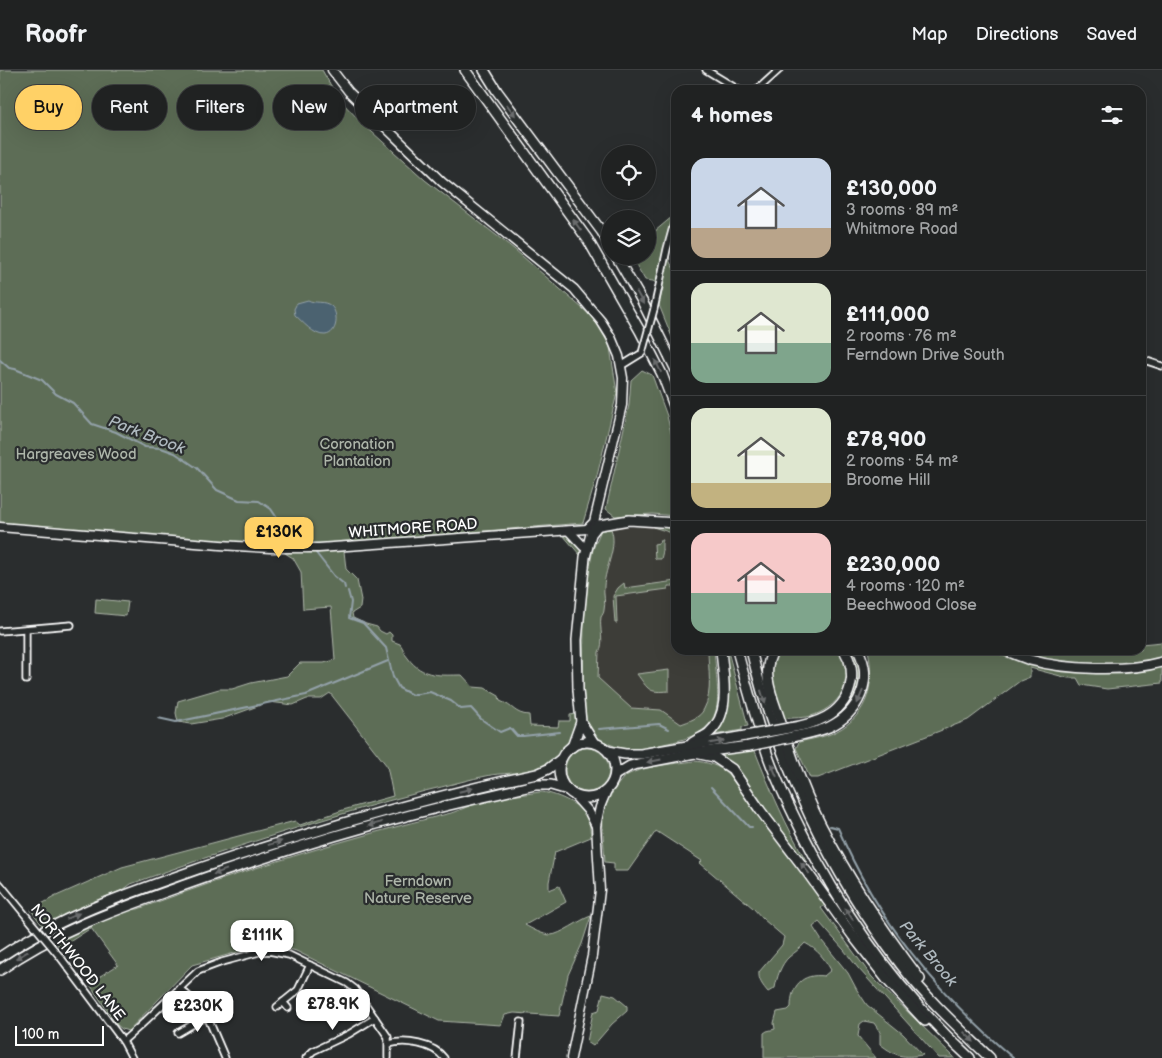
<!DOCTYPE html>
<html lang="en">
<head>
<meta charset="utf-8">
<style>
	body { margin:0; font-family:"Balsamiq Sans",sans-serif; background:#282a2a; color:#f1f3f6; height:100vh; display:flex; flex-direction:column; font-size:19px; white-space:nowrap }
	* { box-sizing:border-box; margin:0 }
	p { font-size:16px; color:#a2a4a5 }
	.icon { flex:none; width:28px; height:28px; fill:none; stroke:currentColor; stroke-width:2; stroke-linecap:round; stroke-linejoin:round }
	.map { position:relative; flex:1; overflow:hidden }
	.side { position:absolute; left:671px; top:15px; width:475px; height:570px; display:flex; flex-direction:column; background:#202222; border-radius:15px; box-shadow:0 5px 20px #0002,0 0 0 1px #3d3f40 }
	.side>* { flex:none }
	.top-card { position:absolute; left:15px; top:15px; width:475px; height:45px; display:flex; gap:10px }
	.controls { position:absolute; left:601px; top:75px; display:grid; gap:10px }
	.controls a { display:grid; place-items:center; width:55px; height:55px; border-radius:50%; background:#202222; box-shadow:0 5px 20px #0002,0 0 0 1px #3d3f40; font-size:25px }
	.scale { position:absolute; left:15px; bottom:12px; width:89px; box-sizing:border-box; padding-left:5px; border:2px solid #fff; border-top:0; font-size:14px; line-height:18px; white-space:nowrap; color:#fff; -webkit-text-stroke:4px #2a2d2e; paint-order:stroke }
	.price { position:absolute; translate:-50% -42px; padding:0 11px; border-radius:10px; background:#fff; color:#222; font-size:16px; line-height:32px; filter:drop-shadow(0 1px 2px #0008) }
	.price::after { content:''; position:absolute; left:50%; top:30px; width:15px; height:11px; margin-left:-8px; background:inherit; clip-path:polygon(0 0,100% 0,50% 100%) }
	.price.on { background:#ffd166; color:#111 }
	ul { padding:0; list-style:none }
	li { display:flex; align-items:center; gap:15px; height:125px; padding:0 20px }
	li+li { border-top:1px solid #3d3f40 }
	li span { display:grid; place-items:center; flex:none; width:140px; height:100px; border-radius:15px; color:#555 }
	li>.icon { margin-inline-start:auto }
	span .icon { width:60px; height:60px; fill:#fffc; stroke-width:1 }
	li b { font-size:21px }
	h2 { display:flex; justify-content:space-between; align-items:center; height:60px; padding:0 20px; font-size:21px }
	.tag { padding:0 18px; border-radius:22px; background:#202222; box-shadow:0 5px 20px #0002,0 0 0 1px #3d3f40; font-size:18px; line-height:45px }
	.tag.on { background:#ffd166; color:#111 }
	header { display:flex; align-items:center; gap:30px; box-sizing:border-box; height:70px; padding:0 25px; background:#202222; border-bottom:1px solid #3d3f40 }
	header strong { font-size:24px }
	nav { display:flex; gap:28px; margin-inline-start:auto; font-size:18px }
	.map>svg:first-child { display:block }
	.built { fill:#3e3c39 }
	.green { fill:#5d6d56; stroke:#aeb6aa }
	.water { fill:#4b626f; stroke:#93a1a9 }
	.lines { fill:none; stroke-linecap:round; stroke-linejoin:round }
	.stream { stroke:#93a1a9; stroke-width:2 }
	.minor-casing { stroke:#fff; stroke-width:9 }
	.major-casing { stroke:#fff; stroke-width:11 }
	.highway-casing { stroke:#fff; stroke-width:12 }
	.minor { stroke:#2a2d2e; stroke-width:5.5 }
	.major { stroke:#2a2d2e; stroke-width:8 }
	.highway { stroke:#2a2d2e; stroke-width:9 }
	.minor-bridge-casing { stroke:#fff; stroke-width:9; stroke-linecap:butt }
	.highway-bridge-casing { stroke:#fff; stroke-width:12; stroke-linecap:butt }
	.minor-bridge { stroke:#2a2d2e; stroke-width:5.5 }
	.highway-bridge { stroke:#2a2d2e; stroke-width:9 }
	.oneway { fill:#6a6c6d }
	.labels { text-anchor:middle; stroke-width:4.5; stroke-linejoin:round; paint-order:stroke }
	.park-label { font-size:15px; fill:#aeb6aa; stroke:#2a2d2e }
	.street-label { font-size:15px; fill:#fff; stroke:#2a2d2e }
	.water-label { font-size:16px; font-style:italic; fill:#aeb8be; stroke:#2a2d2e }
</style>
</head>
<body>
<header>
<strong>Roofr</strong>
<nav><a>Map</a><a>Directions</a><a>Saved</a></nav>
</header>
<div class="map">
<svg width="1162" height="988" viewBox="0 0 1162 988">
	<rect width="100%" height="100%" fill="#2a2d2e"/>
	<filter id="ink" filterUnits="userSpaceOnUse"><feTurbulence type="fractalNoise" baseFrequency=".02" numOctaves="2"/><feDisplacementMap in="SourceGraphic" scale="10" xChannelSelector="R" yChannelSelector="G"/><feConvolveMatrix kernelMatrix="1 2 1 2 8 2 1 2 1" color-interpolation-filters="sRGB"/></filter>
	<g filter="url(#ink)">
		<!-- built -->
		<path class="built" d="M628,454L625,457H653L669,462L676,468V580H708L709,623L704,640L695,649L681,654L661,640L631,638L598,608L599,540L611,459L607,456Z"/>
		<!-- green -->
		<g class="green">
			<path d="M0,0H322L338,28L361,52L425,110L514,179L590,245L600,258L610,277L617,323L597,406L583,453L336,473L344,481L346,499L357,510L361,530L360,538L352,543L353,548L366,554L377,557L380,561L386,564L389,562L392,565V571L400,574C404,579 404,584 408,588C422,608 442,605 462,605L473,617L485,618L499,626L500,631C514,636 514,644 529,645L530,656L558,657L559,651H570V645L576,644C576,648 577,652 576,656C574,671 557,689 544,696C528,705 509,702 491,705C469,709 447,716 425,721C325,747 228,779 131,814L123,820L65,844L43,856L42,855L31,840L54,827L122,797L295,751L300,755L343,740L393,726L387,696L330,623L321,629H307L293,635L269,632L222,649L191,654L178,652L176,643L178,631L219,619H232L251,613L287,606L300,593H324L335,590L331,537L303,539L301,502L293,488L272,475L222,473L0,454Z"/>
			<path d="M673,146L668,175L670,192L676,203V277L659,235L663,218L653,211L645,210L631,186H648V167Z"/>
			<path d="M642,300L652,305L667,346L676,383V446L653,444L615,446L606,439L629,335L631,310Z"/>
			<path d="M666,455L676,457V468L669,462L653,457Z"/>
			<path d="M611,459C618,477 605,497 604,516C603,524 606,533 604,540C604,543 602,545 601,547C599,558 605,573 599,582L598,608L631,638L661,640L681,654C689,651 700,648 704,639C713,623 708,598 708,580H714C718,631 730,661 668,673C654,676 640,680 626,680L619,678L595,668L587,656L586,650L583,617L584,551L589,501L593,479L601,460Z"/>
			<path d="M563,465H569L580,476V485Z"/>
			<path d="M660,470H663L662,472V481H663L661,489H655L654,474L659,473Z"/>
			<path d="M676,511V518H675L674,516H668V519L616,526L617,553H615L613,526L618,518L624,513L625,518Z"/>
			<path d="M96,529L128,532L126,546L95,543Z"/>
			<path d="M1162,572V613L1107,619L1081,615L1077,608H1068L1030,598V607L1020,611L968,650L818,708H810L796,678L799,672C811,669 826,667 837,661C869,644 875,613 868,580H1074L1075,581C1097,583 1119,580 1141,580V574Z"/>
			<path d="M778,580H838C858,606 842,635 814,645C803,649 794,647 783,649L771,610L772,591Z"/>
			<path d="M849,580H854C868,607 857,640 829,653C817,658 804,661 791,663L790,659L845,636C858,619 860,599 849,580Z"/>
			<path d="M729,585L748,656L742,657V660L713,665C734,639 727,617 724,586Z"/>
			<path d="M669,600V621C648,623 649,620 637,604Z"/>
			<circle cx="587" cy="700" r="22"/>
			<path d="M748,678L749,681H755C770,719 786,756 807,792H806L734,697L724,688L715,684Z"/>
			<path d="M694,691C707,692 718,695 728,704L826,834L821,838L872,907L955,988H939L858,898L844,880L819,852L813,857L822,871L848,903L857,920L867,935L903,964L923,985C902,988 897,987 880,974V962L874,953L864,951L860,954L858,966L876,988H764V963L767,961L775,959L774,953L777,942L788,940L791,937C791,916 802,903 824,906L831,900C824,888 818,880 805,873C800,879 795,882 789,887C781,894 777,907 775,918L768,922C763,916 758,910 759,902L782,875L784,867L763,849L753,838L700,793L702,791L656,761L628,801H614V793L605,792C603,753 596,741 623,708C638,696 675,694 694,691Z"/>
			<path d="M540,722C553,722 582,735 588,747C590,753 590,761 591,767L555,782L549,812V820L559,816L566,832L525,855C532,859 543,865 551,865C560,865 581,849 591,846L582,874L568,905L559,946L514,943L505,945L501,955L439,951L296,881L270,873L192,895L128,961L122,959L117,955L89,913L118,895L91,858L60,878L55,871C74,862 118,838 138,839C241,801 345,768 451,743C461,740 470,735 480,732C499,727 520,725 540,722Z"/>
			<path d="M603,923L615,926L627,936V941L612,954L593,976L587,972L593,942L599,940Z"/>
		</g>
		<!-- water -->
		<path class="water" d="M308,230C315,234 324,230 331,236C339,243 338,264 325,265C314,266 302,251 295,245L294,239L297,233Z"/>
		<g class="lines">
			<!-- stream -->
			<g class="stream">
				<path d="M0,290L9,298L15,299L42,310L56,324L73,333L92,354L116,362L145,377L161,378L175,383L197,398L217,420L239,430L259,431L271,439L279,451L309,475"/>
				<path d="M316,483L334,506L344,514L345,518"/>
				<path d="M348,521L351,532L349,548L363,553L386,578L393,607L399,618L412,625L430,622L451,631L461,639L471,638L481,649L500,662L510,658L517,666H523L560,662"/>
				<path d="M158,648L176,652L306,625L388,591"/>
				<path d="M599,659L659,654L669,659"/>
				<path d="M711,717L749,757H752"/>
				<path d="M830,756L838,758C877,850 937,923 1013,988"/>
			</g>
			<!-- minor casing -->
			<g class="minor-casing">
				<g id="minor">
					<path d="M706,0L739,20"/>
					<path d="M757,20L779,0"/>
					<path d="M654,239L667,179L676,146"/>
					<path d="M1141,289L1162,296"/>
					<path d="M621,296L642,283"/>
					<path d="M26,559V610"/>
					<path d="M0,561L71,555"/>
					<path d="M0,814L27,847"/>
					<path d="M61,888L123,971L132,988"/>
					<path d="M179,918L201,937L207,946L225,988"/>
					<path d="M283,932L288,938"/>
					<path d="M277,937L298,920L310,895"/>
					<path d="M178,963L207,946"/>
					<path d="M123,971L140,956L198,901L222,892L259,882L269,881L289,885L347,913L355,919L388,967V988"/>
					<path d="M389,974C405,969 434,974 444,988"/>
					<path d="M306,988L313,981L349,964L375,948"/>
					<path d="M517,988L521,952"/>
				</g>
			</g>
			<!-- major casing -->
			<g class="major-casing">
				<g id="major">
					<path d="M332,0L349,22L442,112L574,219L601,251L611,267L619,286L623,308L622,335L594,452L587,459"/>
					<path d="M0,457L220,475L270,478H319L587,459"/>
					<path d="M569,461L583,476"/>
					<path d="M573,724L589,742L596,756"/>
					<path d="M571,988L592,886L600,820L596,756L600,737L607,720"/>
				</g>
			</g>
			<!-- highway casing -->
			<g class="highway-casing">
				<g id="highway">
					<path d="M465,0L588,170L640,261L662,304L676,341"/>
					<path d="M484,0L497,21L602,162L610,176"/>
					<path d="M616,186L642,231L676,300"/>
					<path d="M594,456L629,450L676,453"/>
					<path d="M737,580C747,617 757,653 769,689C778,714 790,738 802,762C844,846 900,924 970,988"/>
					<path d="M751,580C778,694 830,802 901,895C927,929 959,958 990,988"/>
					<path d="M774,580C759,602 774,630 781,653C792,688 804,722 821,755C849,810 883,860 920,909"/>
					<path d="M1004,580C1012,583 1021,587 1030,590C1066,600 1126,602 1162,592"/>
					<path d="M581,652L594,673"/>
					<path d="M789,658C802,656 815,653 826,647C851,633 859,604 844,580"/>
					<path d="M792,667C805,664 818,662 829,657C859,643 874,610 858,580"/>
					<circle cx="587" cy="700" r="28"/>
					<path d="M692,673C697,669 704,667 709,663C732,643 723,606 721,580"/>
					<path d="M572,677L581,652L578,620L577,570L585,487L591,464L598,455"/>
					<path d="M608,681L625,684H641L745,666"/>
					<path d="M695,683L714,687L732,699L760,740L807,802L853,866L888,911L925,951"/>
					<path d="M615,705L630,696L638,694L695,683L749,676"/>
					<path d="M0,887C59,847 126,824 192,801C243,783 295,768 347,752C410,734 473,717 537,704L548,699L561,689"/>
					<path d="M0,900C55,861 118,839 182,816C260,788 340,763 421,742C459,732 497,724 535,715H551L568,720"/>
				</g>
			</g>
			<!-- minor -->
			<use href="#minor" class="minor"/>
			<!-- major -->
			<use href="#major" class="major"/>
			<!-- highway -->
			<use href="#highway" class="highway"/>
			<!-- minor-bridge casing -->
			<g class="minor-bridge-casing">
				<g id="minor-bridge">
					<path d="M642,283L654,239"/>
					<path d="M27,847L61,888"/>
				</g>
			</g>
			<!-- highway-bridge casing -->
			<g class="highway-bridge-casing">
				<g id="highway-bridge">
					<path d="M745,666L789,658"/>
					<path d="M749,676L792,667"/>
				</g>
			</g>
			<!-- minor-bridge -->
			<use href="#minor-bridge" class="minor-bridge"/>
			<!-- highway-bridge -->
			<use href="#highway-bridge" class="highway-bridge"/>
		</g>
		<!-- one-way arrows -->
		<defs><path id="oneway-solid" d="M-6-.8H1V-3.2L6.5 0L1 3.2V.8H-6Z" transform="scale(1.25)"/></defs>
		<g class="oneway">
			<use href="#oneway-solid" transform="translate(511 40) rotate(53)"/>
			<use href="#oneway-solid" transform="translate(577 155) rotate(-126)"/>
			<use href="#oneway-solid" transform="translate(640 228) rotate(61)"/>
			<use href="#oneway-solid" transform="translate(658 296) rotate(-116)"/>
			<use href="#oneway-solid" transform="translate(763 627) rotate(73)"/>
			<use href="#oneway-solid" transform="translate(860 627) rotate(113)"/>
			<use href="#oneway-solid" transform="translate(717 672) rotate(-9)"/>
			<use href="#oneway-solid" transform="translate(654 691) rotate(169)"/>
			<use href="#oneway-solid" transform="translate(774 700) rotate(-113)"/>
			<use href="#oneway-solid" transform="translate(466 720) rotate(-14)"/>
			<use href="#oneway-solid" transform="translate(375 754) rotate(164)"/>
			<use href="#oneway-solid" transform="translate(275 773) rotate(-16)"/>
			<use href="#oneway-solid" transform="translate(805 798) rotate(-127)"/>
			<use href="#oneway-solid" transform="translate(220 802) rotate(160)"/>
			<use href="#oneway-solid" transform="translate(849 844) rotate(-123)"/>
			<use href="#oneway-solid" transform="translate(73 846) rotate(-23)"/>
			<use href="#oneway-solid" transform="translate(22 885) rotate(149)"/>
			<use href="#oneway-solid" transform="translate(969 967) rotate(44)"/>
		</g>
	</g>
	<g class="labels">
		<!-- park labels -->
		<g class="park-label">
			<text x="357" y="379">Coronation<tspan x="357" dy="17">Plantation</tspan></text>
			<text x="76" y="389">Hargreaves Wood</text>
			<text x="418" y="816">Ferndown<tspan x="418" dy="17">Nature Reserve</tspan></text>
		</g>
		<!-- street labels -->
		<g class="street-label">
			<text transform="translate(413 458) rotate(-4)" y="5">WHITMORE ROAD</text>
			<text transform="translate(78 892) rotate(52)" y="5">NORTHWOOD LANE</text>
		</g>
		<!-- water labels -->
		<g class="water-label">
			<text transform="translate(147 364) rotate(21)" y="6">Park Brook</text>
			<text transform="translate(929 883) rotate(50)" y="6">Park Brook</text>
		</g>
	</g>
</svg>
<div class="controls">
<a><svg class="icon" aria-label="locate" viewBox="0 0 24 24"><circle cx="12" cy="12" r="6"/><path d="M12 2v4M12 18v4M2 12h4M18 12h4"/></svg></a>
<a><svg class="icon" aria-label="layers" viewBox="0 0 24 24"><path d="M12 4l9 5-9 5-9-5zM3 14l9 5 9-5"/></svg></a>
</div>
<div class="scale">100 m</div>
<b class="price on" style="left:279px;top:489px">£130K</b>
<b class="price" style="left:262px;top:892px">£111K</b>
<b class="price" style="left:333px;top:961px">£78.9K</b>
<b class="price" style="left:198px;top:963px">£230K</b>
<div class="top-card">
<a class="tag on">Buy</a>
<a class="tag">Rent</a>
<a class="tag">Filters</a>
<a class="tag">New</a>
<a class="tag">Apartment</a>
</div>
<section class="side">
<h2>4 homes<svg class="icon" aria-label="filters" viewBox="0 0 24 24"><path d="M4 7h16M4 17h16"/><circle cx="9" cy="7" r="2"/><circle cx="15" cy="17" r="2"/></svg></h2>
<ul>
<li><span style="background:linear-gradient(#c9d6e8 70%,#b9a48a 0)"><svg class="icon" aria-label="home" viewBox="0 0 24 24"><path d="M3 11l9-7 9 7M6 9v11h12V9"/></svg></span><div><b>£130,000</b><p>3 rooms · 89 m²</p><p>Whitmore Road</p></div></li>
<li><span style="background:linear-gradient(#dfe7d0 60%,#7fa58c 0)"><svg class="icon" aria-label="home" viewBox="0 0 24 24"><path d="M3 11l9-7 9 7M6 9v11h12V9"/></svg></span><div><b>£111,000</b><p>2 rooms · 76 m²</p><p>Ferndown Drive South</p></div></li>
<li><span style="background:linear-gradient(#dfe7d0 75%,#c2b280 0)"><svg class="icon" aria-label="home" viewBox="0 0 24 24"><path d="M3 11l9-7 9 7M6 9v11h12V9"/></svg></span><div><b>£78,900</b><p>2 rooms · 54 m²</p><p>Broome Hill</p></div></li>
<li><span style="background:linear-gradient(#f6c9c9 60%,#7fa58c 0)"><svg class="icon" aria-label="home" viewBox="0 0 24 24"><path d="M3 11l9-7 9 7M6 9v11h12V9"/></svg></span><div><b>£230,000</b><p>4 rooms · 120 m²</p><p>Beechwood Close</p></div></li>
</ul>
</section>
</div>
</body>
</html>
